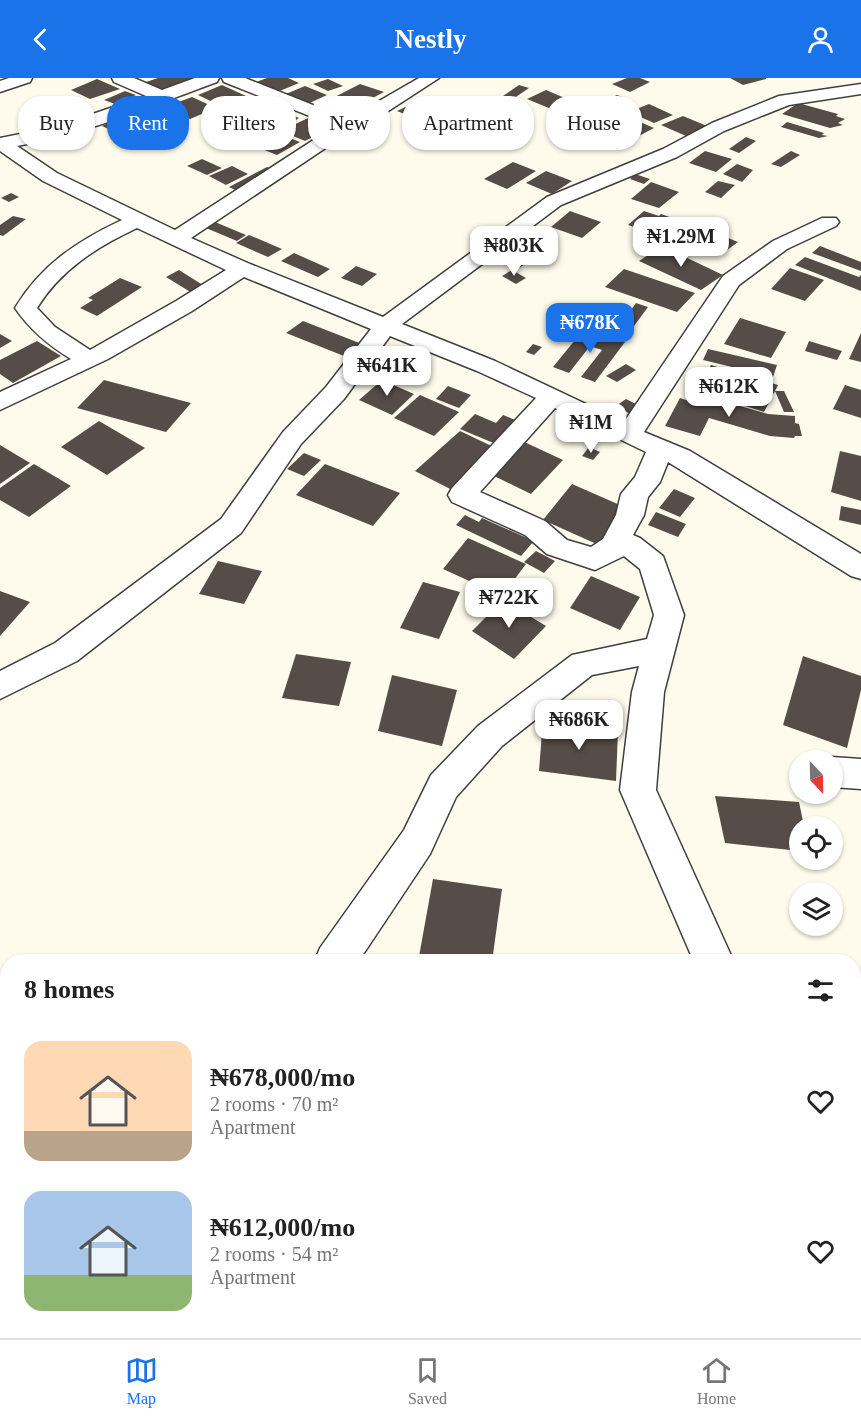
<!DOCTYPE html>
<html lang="en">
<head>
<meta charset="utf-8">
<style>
	body { margin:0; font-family:"Times New Roman",serif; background:#f6f6f6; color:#222; height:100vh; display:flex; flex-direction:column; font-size:22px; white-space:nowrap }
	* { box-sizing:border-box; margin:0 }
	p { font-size:20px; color:#767676 }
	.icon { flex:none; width:33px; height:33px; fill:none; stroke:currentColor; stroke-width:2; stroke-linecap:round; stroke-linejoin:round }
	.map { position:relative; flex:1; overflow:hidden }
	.drawer { position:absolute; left:0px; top:876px; width:861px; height:384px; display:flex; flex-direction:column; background:#fff; border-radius:24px 24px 0 0; box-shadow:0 2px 4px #0004 }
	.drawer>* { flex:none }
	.hud { position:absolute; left:18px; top:18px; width:825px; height:54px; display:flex; gap:12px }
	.needle { width:39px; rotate:158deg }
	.controls { position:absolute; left:789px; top:672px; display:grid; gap:12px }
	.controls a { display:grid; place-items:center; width:54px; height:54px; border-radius:50%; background:#fff; box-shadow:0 2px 4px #0004; font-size:30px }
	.price { position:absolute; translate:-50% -51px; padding:0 14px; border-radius:12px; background:#fff; color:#222; font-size:20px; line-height:39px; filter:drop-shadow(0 2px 3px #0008) }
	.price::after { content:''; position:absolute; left:50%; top:36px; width:18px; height:14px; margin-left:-9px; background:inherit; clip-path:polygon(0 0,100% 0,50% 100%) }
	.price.on { background:#1a73e8; color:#fff }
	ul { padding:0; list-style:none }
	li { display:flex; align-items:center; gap:18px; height:150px; padding:0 24px }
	li span { display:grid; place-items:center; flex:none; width:168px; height:120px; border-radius:18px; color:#555 }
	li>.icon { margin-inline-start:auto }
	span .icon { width:72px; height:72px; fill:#fffc; stroke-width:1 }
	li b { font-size:26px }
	h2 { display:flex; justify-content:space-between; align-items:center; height:72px; padding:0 24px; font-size:26px }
	.pill { padding:0 21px; border-radius:24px; background:#fff; box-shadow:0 2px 4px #0004; font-size:21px; line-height:54px }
	.pill.on { background:#1a73e8; color:#fff }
	header { display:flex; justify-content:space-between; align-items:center; height:78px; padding:0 24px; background:#1a73e8; color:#fff; font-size:27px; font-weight:700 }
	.tab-bar { display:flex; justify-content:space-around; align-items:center; height:84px; border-top:2px solid #e0e0e0; background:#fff; font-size:16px; color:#767676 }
	.tab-bar a { display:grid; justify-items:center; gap:3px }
	.tab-bar .on { color:#1a73e8 }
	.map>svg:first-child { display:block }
	.building { fill:#564d48 }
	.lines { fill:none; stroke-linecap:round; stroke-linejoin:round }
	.street-casing { stroke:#3f3f3f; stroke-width:3 }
	.street { fill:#fff; fill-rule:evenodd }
</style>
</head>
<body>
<header><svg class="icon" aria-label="back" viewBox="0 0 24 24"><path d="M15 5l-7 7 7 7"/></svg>Nestly<svg class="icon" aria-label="person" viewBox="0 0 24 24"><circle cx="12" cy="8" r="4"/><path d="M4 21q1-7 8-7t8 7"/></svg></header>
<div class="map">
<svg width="861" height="1260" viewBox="0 0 861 1260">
	<rect width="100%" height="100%" fill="#fffbec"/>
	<!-- building -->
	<g class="building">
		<path d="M158,0H201L165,14L146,4Z"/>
		<path d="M267,0H288L299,5L275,15L253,5Z"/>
		<path d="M627,0H640L650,4L630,14L612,6Z"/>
		<path d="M730,0H766V1L743,7Z"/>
		<path d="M97,1L120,11L90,21L71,12Z"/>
		<path d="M328,1L343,8L328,13L313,6Z"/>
		<path d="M360,6L384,14L348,33L325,24Z"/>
		<path d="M222,7L246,18L221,28L198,17Z"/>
		<path d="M519,7L529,10L513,21L503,18Z"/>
		<path d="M305,8L327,17L303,28L281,18Z"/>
		<path d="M546,12L586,29L568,38L527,21Z"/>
		<path d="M125,13L136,17L115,26L104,22Z"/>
		<path d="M617,17L625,20L604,30L596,27Z"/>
		<path d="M192,19L216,30L190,41L165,29Z"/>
		<path d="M418,23L459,39L439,50L397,33Z"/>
		<path d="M263,25L271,28L248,40L239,37Z"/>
		<path d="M798,25L838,36L836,38L845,41L838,45L843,47L830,50L782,36Z"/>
		<path d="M51,26L60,30L45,36L34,31Z"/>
		<path d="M649,26L673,37L654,45L629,34Z"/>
		<path d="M79,30L96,37L68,49L52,42Z"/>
		<path d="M272,32L285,35L299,40L279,52L252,44Z"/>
		<path d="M624,37L654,50L637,59L607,46Z"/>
		<path d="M683,38L707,48L686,58L661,47Z"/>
		<path d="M308,40L332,49L305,63L281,53Z"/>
		<path d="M113,43L130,51L119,56L102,48Z"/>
		<path d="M787,44L824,55L822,57L828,58L819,60L781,49Z"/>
		<path d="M151,45L184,59L158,72L125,58Z"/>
		<path d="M274,54L300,64L277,77L250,66Z"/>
		<path d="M746,59L756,63L739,75L729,71Z"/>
		<path d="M705,73L732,81L716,94L689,85Z"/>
		<path d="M791,73L800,77L781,89L771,86Z"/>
		<path d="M202,81L222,90L207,97L187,88Z"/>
		<path d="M513,84L536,93L507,111L484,101Z"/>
		<path d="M737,86L753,92L742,104L723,96Z"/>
		<path d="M232,88L248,96L226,107L209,98Z"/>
		<path d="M267,89L277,93L239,114L229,109Z"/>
		<path d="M546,93L572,103L552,116L526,105Z"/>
		<path d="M635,96L650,101L644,106L630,101Z"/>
		<path d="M718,103L735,107L721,120L705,114Z"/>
		<path d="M651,104L679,114L659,130L631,121Z"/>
		<path d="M11,115L19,119L9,124L1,120Z"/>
		<path d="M570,133L601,144L582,160L551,149Z"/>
		<path d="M644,133L659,138L661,136L675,141L658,157L628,147Z"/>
		<path d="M13,138L26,141L3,158L0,157V147Z"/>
		<path d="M215,144L246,157L237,163L206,150Z"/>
		<path d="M716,155L738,164L719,178L697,168Z"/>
		<path d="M249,157L282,171L268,179L236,165Z"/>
		<path d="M662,168L723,197L701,212L639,183Z"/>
		<path d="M820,168L861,184V193L812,175Z"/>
		<path d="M509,172L531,182L519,190L497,180Z"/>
		<path d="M294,175L330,191L318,199L281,183Z"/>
		<path d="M805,179L859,199L861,197V213L795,187Z"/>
		<path d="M356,188L377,196L362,208L341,200Z"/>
		<path d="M790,190L824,202L805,223L771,211Z"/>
		<path d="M624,191L695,215L677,234L605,209Z"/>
		<path d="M179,192L206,209L192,215L166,199Z"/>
		<path d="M512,192L526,200L516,206L502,198Z"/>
		<path d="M120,200L142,209L97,238L80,230L93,222L88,220Z"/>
		<path d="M636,225L648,229L626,259L587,247L602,227L629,235Z"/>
		<path d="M740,240L786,254L771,280L724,266Z"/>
		<path d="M303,243L362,266L349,280L286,255Z"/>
		<path d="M584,251L625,264L595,304L581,299L602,272L590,268L569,295L553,289Z"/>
		<path d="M861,255V284L849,281Z"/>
		<path d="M0,256L12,263L0,270Z"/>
		<path d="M37,263L61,278L13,305L0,296V282Z"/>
		<path d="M809,263L842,273L837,282L805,273Z"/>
		<path d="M533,266L542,269L534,277L526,274Z"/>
		<path d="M708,271L777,287L773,299L703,282Z"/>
		<path d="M626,286L636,292L617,304L606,298Z"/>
		<path d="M711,287L778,307L775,313H784L794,334H784L775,313L764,334L696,312Z"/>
		<path d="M104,302L191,325L166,354L77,330Z"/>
		<path d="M382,302L414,316L392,337L359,322Z"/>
		<path d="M845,307L861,312V340L833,331Z"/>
		<path d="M448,308L471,317L459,330L436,321Z"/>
		<path d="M690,314L768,336L795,338V345L799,346L802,358H795L794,360L770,358L709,340L700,358L665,348L680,320L686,322Z"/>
		<path d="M420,317L459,334L434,358L394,340Z"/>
		<path d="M626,321L642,329L632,337L616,328Z"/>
		<path d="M475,336L496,345L503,337L525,346L503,369L460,351Z"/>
		<path d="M99,343L145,370L107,397L61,369Z"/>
		<path d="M460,353L500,372L456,414L415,393Z"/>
		<path d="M520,362L563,382L531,416L488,395Z"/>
		<path d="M0,367L30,385L0,406Z"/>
		<path d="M589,369L600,374L593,382L582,378Z"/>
		<path d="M840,373L861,378V423L831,414Z"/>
		<path d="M304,375L321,382L304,398L287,391Z"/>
		<path d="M34,386L71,408L29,439L0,422V410Z"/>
		<path d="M325,386L400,415L373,448L296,417Z"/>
		<path d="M572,406L629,431L601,468L543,442Z"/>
		<path d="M674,411L695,420L680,439L659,430Z"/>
		<path d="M841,428L861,432V447L839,442Z"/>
		<path d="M656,434L686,446L678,459L648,447Z"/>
		<path d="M465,437L479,444L482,440L534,463L521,478L456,447Z"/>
		<path d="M468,460L526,486L502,518L443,491Z"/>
		<path d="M536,473L555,483L544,495L524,484Z"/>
		<path d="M218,483L262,493L244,526L199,516Z"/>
		<path d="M591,498L640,519L620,552L570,530Z"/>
		<path d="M423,504L460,514L439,561L400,550Z"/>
		<path d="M0,513L30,524L0,558Z"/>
		<path d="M503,522L546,548L514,581L472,553Z"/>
		<path d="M296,576L351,584L339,628L282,620Z"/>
		<path d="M803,578L861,598V612L847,670L783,647Z"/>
		<path d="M392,597L457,612L442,668L378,653Z"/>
		<path d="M543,641L618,653L616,703L539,693Z"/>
		<path d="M715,718L799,724L804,748H800V773L725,765Z"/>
		<path d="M433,801L502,811L492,884H418Z"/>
		<path d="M0,1140H8V1252L19,1254L0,1257Z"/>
	</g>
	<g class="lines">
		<!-- street casing -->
		<g class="street-casing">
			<g id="street">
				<path d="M9,0H32L30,4L0,14V3Z"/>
				<path d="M112,0H134L162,12L195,0H219L217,4C151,28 87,56 17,68L57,95L175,152L335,48L224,4L222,0H245L348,41L419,0H439L376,41L354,51L191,160L250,186L383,239L547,119L663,71L712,45L779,18L861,6V16L789,27L724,53L677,79L561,127L402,246L495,283L624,344L723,198L773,163L822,140H836L839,144L836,148L787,171L739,207L644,354L690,373L861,476V501L851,498L668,384L660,404L648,419L644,437L633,457L640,460L663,478L684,537L664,614L656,712L734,884H694L620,712L632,614L639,588L592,597L502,668L456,719L430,776L358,884H314L320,870L404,752L431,697L478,648L572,577L647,561L654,537L640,491L624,478L595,492L547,476L525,457L452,424L448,417L452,410L536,320L477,293L390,258L344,321L301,366L241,455L77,583L0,621V593L55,565L221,441L283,354L326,309L371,251L244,199L192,233L108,281L0,332V314L71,281C48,267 30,252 15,230C41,187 77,163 122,142L43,103L0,73V60L51,50L146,18L114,4ZM137,150L226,192L176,223L90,272L55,249L37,230C61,191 97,169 137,150ZM555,330L646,374L635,399L621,416L616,437L603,461L591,469L567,462L545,443L480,414Z"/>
				<path d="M832,679L861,681V711L832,709V682H822Z"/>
				<rect x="269" y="1252" width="50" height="8"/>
				<path d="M770,1252H820L821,1260H771Z"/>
			</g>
		</g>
		<!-- street -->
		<use href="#street" class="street"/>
	</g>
</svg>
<div class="controls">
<a><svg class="needle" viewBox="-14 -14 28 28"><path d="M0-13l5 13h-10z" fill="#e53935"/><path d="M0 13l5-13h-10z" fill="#767676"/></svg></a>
<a><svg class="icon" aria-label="locate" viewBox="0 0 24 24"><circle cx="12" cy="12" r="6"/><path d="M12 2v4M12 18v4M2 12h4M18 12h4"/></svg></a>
<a><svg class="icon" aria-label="layers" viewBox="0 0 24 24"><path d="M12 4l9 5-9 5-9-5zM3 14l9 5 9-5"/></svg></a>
</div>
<b class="price" style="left:681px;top:190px">₦1.29M</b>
<b class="price" style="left:514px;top:199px">₦803K</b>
<b class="price on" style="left:590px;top:276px">₦678K</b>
<b class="price" style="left:387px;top:319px">₦641K</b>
<b class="price" style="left:729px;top:340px">₦612K</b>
<b class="price" style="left:591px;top:376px">₦1M</b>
<b class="price" style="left:509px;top:551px">₦722K</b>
<b class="price" style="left:579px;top:673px">₦686K</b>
<div class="hud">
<a class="pill">Buy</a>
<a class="pill on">Rent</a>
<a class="pill">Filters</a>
<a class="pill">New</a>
<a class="pill">Apartment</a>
<a class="pill">House</a>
</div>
<section class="drawer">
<h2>8 homes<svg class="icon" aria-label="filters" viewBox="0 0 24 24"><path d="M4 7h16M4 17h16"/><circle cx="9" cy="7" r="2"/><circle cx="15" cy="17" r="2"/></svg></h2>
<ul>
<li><span style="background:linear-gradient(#ffd9b3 75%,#b9a48a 0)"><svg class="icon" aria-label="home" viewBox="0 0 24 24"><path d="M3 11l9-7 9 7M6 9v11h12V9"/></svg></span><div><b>₦678,000/mo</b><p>2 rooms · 70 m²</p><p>Apartment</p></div><svg class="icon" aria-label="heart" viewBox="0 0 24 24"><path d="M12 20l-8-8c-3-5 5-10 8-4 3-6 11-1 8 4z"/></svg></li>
<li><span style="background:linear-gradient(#a9c7e8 70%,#8fb573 0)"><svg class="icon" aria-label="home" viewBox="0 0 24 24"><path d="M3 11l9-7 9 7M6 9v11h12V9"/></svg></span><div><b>₦612,000/mo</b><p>2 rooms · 54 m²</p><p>Apartment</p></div><svg class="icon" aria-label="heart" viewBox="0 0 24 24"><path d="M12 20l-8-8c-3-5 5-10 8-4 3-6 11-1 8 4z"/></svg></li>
</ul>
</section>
</div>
<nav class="tab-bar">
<a class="on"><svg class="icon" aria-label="map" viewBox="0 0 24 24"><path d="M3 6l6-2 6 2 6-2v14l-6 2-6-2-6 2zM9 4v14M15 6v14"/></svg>Map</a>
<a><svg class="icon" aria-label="saved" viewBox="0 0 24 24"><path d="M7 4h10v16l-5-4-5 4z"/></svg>Saved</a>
<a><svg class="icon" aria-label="home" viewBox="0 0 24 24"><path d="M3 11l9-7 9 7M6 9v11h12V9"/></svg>Home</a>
</nav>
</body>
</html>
